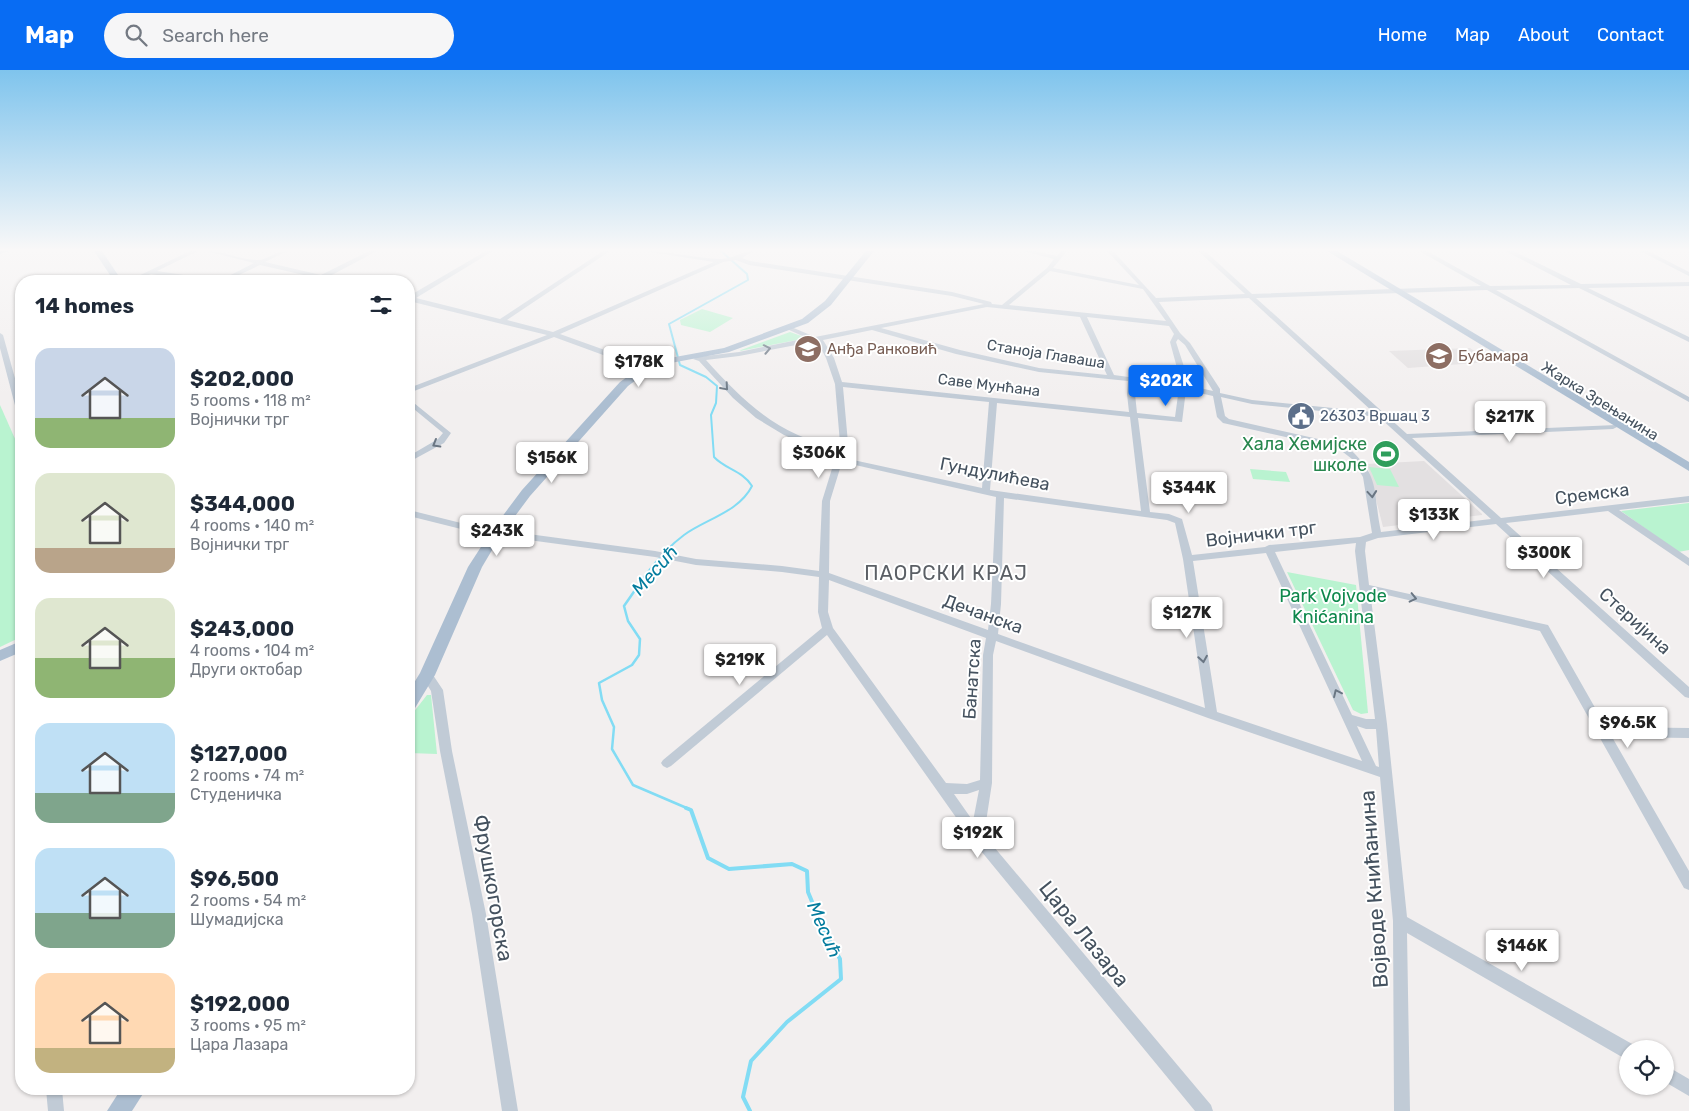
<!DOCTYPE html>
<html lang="en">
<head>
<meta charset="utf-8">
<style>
	body { margin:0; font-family:Rubik,sans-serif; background:#f6f6f7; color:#1f2937; height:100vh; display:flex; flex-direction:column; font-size:19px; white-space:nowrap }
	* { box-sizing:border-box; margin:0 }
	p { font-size:16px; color:#747a83 }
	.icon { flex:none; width:28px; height:28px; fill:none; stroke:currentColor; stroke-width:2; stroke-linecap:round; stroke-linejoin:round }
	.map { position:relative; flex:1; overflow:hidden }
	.drawer { position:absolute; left:15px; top:205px; width:400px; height:820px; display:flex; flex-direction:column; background:#fff; border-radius:20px; box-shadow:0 1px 4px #0004 }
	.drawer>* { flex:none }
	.tools { position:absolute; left:1619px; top:970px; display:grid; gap:10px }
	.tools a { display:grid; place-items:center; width:55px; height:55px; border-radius:50%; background:#fff; box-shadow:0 1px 4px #0004; font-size:25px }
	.price { position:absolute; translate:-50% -42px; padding:0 11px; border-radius:5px; background:#fff; color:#222; font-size:16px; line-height:32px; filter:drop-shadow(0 1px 2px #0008) }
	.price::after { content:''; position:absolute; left:50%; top:30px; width:15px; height:11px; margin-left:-8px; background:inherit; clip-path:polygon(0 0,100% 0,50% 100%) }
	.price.on { background:#086cf3; color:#fff }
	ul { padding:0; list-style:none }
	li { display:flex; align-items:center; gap:15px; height:125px; padding:0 20px }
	li span { display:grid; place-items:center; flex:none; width:140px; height:100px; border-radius:15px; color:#555 }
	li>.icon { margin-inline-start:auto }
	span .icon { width:60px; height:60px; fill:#fffc; stroke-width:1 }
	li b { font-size:21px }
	h2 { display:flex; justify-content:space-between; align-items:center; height:60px; padding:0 20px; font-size:21px }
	header { display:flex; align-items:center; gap:30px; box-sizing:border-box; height:70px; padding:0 25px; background:#086cf3; color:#fff }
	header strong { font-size:24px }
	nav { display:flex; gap:28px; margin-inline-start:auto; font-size:18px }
	.search { width:350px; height:45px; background:#f6f6f7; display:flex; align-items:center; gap:12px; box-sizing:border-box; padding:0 18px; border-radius:28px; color:#747a83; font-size:19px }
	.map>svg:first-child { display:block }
	.education { fill:#e3e0e1 }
	.green { fill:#b9f3d0 }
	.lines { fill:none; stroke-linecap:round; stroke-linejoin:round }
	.stream-far2 { stroke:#82dcf4; stroke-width:2 }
	.stream-far1 { stroke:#82dcf4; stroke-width:2.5 }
	.stream { stroke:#82dcf4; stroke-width:4 }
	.minor { fill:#c1cbd6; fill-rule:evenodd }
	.major { fill:#acbed1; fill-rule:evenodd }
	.oneway { stroke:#6a7683 }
	.labels { text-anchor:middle; stroke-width:4; stroke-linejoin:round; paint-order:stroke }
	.far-education-label { font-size:15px; fill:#785e54; stroke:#fff; text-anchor:start }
	.far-street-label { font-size:15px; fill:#45525f; stroke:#fff }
	.far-service-label { font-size:15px; fill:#4e5e75; stroke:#fff; text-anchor:start }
	.leisure-label { font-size:18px; fill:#27864d; stroke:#fff; text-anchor:end }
	.street-label { font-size:18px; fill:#45525f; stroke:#fff }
	.park-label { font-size:18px; fill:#0e884c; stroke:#fff }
	.water-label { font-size:19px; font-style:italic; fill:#037c9e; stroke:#fff }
	.quarter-label { font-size:20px; letter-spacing:1px; fill:#5b5f65; stroke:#fff }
	.near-street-label { font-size:21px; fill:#45525f; stroke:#fff }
</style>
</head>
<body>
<header>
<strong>Map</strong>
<div class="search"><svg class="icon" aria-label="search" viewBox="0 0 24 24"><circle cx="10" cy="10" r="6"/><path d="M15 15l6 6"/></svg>Search here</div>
<nav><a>Home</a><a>Map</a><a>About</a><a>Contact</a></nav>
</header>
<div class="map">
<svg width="1689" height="1041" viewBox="0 0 1689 1041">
	<rect width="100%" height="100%" fill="#f2efef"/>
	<!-- education -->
	<g class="education">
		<path d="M1470,278L1490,292L1408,298L1389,281Z"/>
		<path d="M1424,391L1482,444V445L1383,457L1367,394Z"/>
	</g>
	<!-- green -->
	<g class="green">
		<path d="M702,239L733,248L710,262L681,255L680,250Z"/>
		<path d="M790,262L807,268L740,281L741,280Z"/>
		<path d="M0,335L16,371L21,394V567L0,577Z"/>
		<path d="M1369,397L1390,399L1399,417L1377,415Z"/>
		<path d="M1250,399L1286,402L1290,412L1253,409Z"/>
		<path d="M1689,433V480L1678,482L1621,441Z"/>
		<path d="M1287,502L1356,515L1368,643L1361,644L1353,640Z"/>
		<path d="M427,625H431L437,684L409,683V648Z"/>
	</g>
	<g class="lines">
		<!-- stream-far2 -->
		<path class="stream-far2" d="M646,504C657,490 669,476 684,465C706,449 739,442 752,416C743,401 725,399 714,387L711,345L716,333L717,316L706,307L680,295L669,254L748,210L747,204L721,181"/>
		<!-- stream-far1 -->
		<path class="stream-far1" d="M647,503L624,536L628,551L640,569L639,585L632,595L599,613L602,630L614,657L612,679L633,715L689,739"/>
		<!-- stream -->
		<path class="stream" d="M686,738L691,740L708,788L729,799L792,794L807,801L808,822L825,863L840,889L841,909L787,952L751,991L743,1027L750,1041"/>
		<!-- minor -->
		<g class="minor">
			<path d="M190,181H198L157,201L211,209L214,211H200L151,204L135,211H128Z"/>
			<path d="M206,181C224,181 240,190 257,190C266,191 275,181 287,181L265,192L321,205L369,181H377L328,207L340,211C332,211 324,211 317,210V208L260,195L226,211H219L254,193Z"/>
			<path d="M486,181H493L416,228L500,249L603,181H610L507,250L553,262L714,192L644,181C669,181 694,188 719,189C731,190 741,181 753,181L742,188L750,191L952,222L991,232L992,234L1002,235L1047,198L1054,189L1023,181H1035L1057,186L1061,181H1067L1053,198L1139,215L1107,181H1113L1156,228L1245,224L1198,181H1205L1252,224L1481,216L1419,181H1427L1490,216L1571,215L1505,181H1513L1581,214L1689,212V216L1588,218L1689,267V272L1579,218L1496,220L1689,327V332L1487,220L1256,228L1407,364L1616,355L1617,357L1613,359L1412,368L1501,448L1689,426V432L1619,440L1689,488V496L1608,441L1506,453L1689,617V628L1685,627L1496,454L1378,468L1366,472L1365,481L1369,515L1548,555L1606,657L1689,658V668L1612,667L1689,801V820L1684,818L1540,561L1370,521L1387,654L1407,847L1634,975L1635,979H1628V989L1622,987L1407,863L1410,1041H1394L1393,851L1380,707L1208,648L996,571L993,585L992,713L984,765L1211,1035L1213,1041H1195L972,770L827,565L671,696L667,698L663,696L661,693L663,690L822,558L818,542L819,507L782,502L696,495L655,487L477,463L409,446V440L477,457L655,481L696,489L782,496L819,501L822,431L835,389L828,381L812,377L784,365L756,348L733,328L699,291L693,289L697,287L739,282L807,268L787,259L786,258L789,256L815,267L984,234L952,226L749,195L736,190L723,192L560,264L630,289L652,293V297L625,293L554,267L409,323V318L547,265L409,231V226ZM1050,201L1143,219L1166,251L1009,235ZM1249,228L1373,342L1252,330L1220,323V319L1190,273L1180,263L1159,232ZM987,237L1080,247L1107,305L1039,298L960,280L881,258ZM1087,247L1169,256L1174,264L1170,272L1180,309V314L1114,305ZM872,260L956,284L1039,302L1128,311L1127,324L1129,342L842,312L834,288L823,270ZM1178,269L1185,275L1213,321L1187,315L1188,309L1176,272ZM817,271L826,288L835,314L840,373L839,377C781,368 744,332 706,290L739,286ZM1136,312L1179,318L1175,347L1137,343L1135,324ZM843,317L989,332L982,418L844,388L848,373ZM1186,320L1213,326L1217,347L1223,353L1339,379L1352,389L1363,407L1372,463L1360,467L1269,475L1265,477L1192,485L1182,449L1169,444L1150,442L1138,348L1182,352ZM1221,327L1252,334L1379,347L1491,449L1381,462C1372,420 1382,406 1345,375L1229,349L1225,346ZM997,333L1130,347L1141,441L990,420ZM842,392L996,427L991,534L988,560L829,503L830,431ZM1004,428L1167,450L1175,453L1183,489L1205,638L998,564L1001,534ZM1356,473L1355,481L1375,649H1366L1352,645L1275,482ZM1266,483L1362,691L1217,642L1193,491ZM829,510L986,568L983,585L980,710L967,714L946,713L833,558L828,542ZM1357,656L1366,659H1376L1379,697L1376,696ZM979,720L973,751L954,724H967Z"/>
			<path d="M1640,181H1648L1689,202V206Z"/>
			<path d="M0,263L3,265L21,330V345L17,343L0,278Z"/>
			<path d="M409,329L451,363L444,373L409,392V386L438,369L443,363L409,335Z"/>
			<path d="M427,601L431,602L443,620L452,681L486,844L518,1041H502L472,844L440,681L431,621L421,605L423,602Z"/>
			<path d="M1665,995L1689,1009V1026L1665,1012Z"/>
			<path d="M46,1019H62L64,1041H48Z"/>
		</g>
		<!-- major -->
		<g class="major">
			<path d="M0,181H9L0,184Z"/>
			<path d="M94,181H102L122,211H114Z"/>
			<path d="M866,181H874L831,235L808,253L729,282L655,296L628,316L530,426L501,465L482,497L435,605L415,638L409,640V621L420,603L468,497L490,463L522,420L620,312L648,292L724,278L802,249L825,231Z"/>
			<path d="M1327,181H1337L1689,392V401Z"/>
			<path d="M21,571V582L0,591V580Z"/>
			<path d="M121,1019H146L132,1041H107Z"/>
		</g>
	</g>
	<!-- one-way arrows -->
	<defs><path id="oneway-chevron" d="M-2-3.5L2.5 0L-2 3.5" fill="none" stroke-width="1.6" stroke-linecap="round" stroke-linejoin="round" transform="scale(1.25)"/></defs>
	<g class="oneway">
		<use href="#oneway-chevron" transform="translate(767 279) rotate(-11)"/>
		<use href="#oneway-chevron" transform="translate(725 317) rotate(49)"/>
		<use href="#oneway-chevron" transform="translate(436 374) rotate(150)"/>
		<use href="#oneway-chevron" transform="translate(1372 424) rotate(85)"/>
		<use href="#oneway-chevron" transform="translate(1413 528) rotate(13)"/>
		<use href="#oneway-chevron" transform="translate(1203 589) rotate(81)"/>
		<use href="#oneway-chevron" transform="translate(1337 623) rotate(-115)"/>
	</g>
	<!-- sky -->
	<linearGradient id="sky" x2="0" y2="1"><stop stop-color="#7fc4ed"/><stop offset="0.55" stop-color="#f9f8f8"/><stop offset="1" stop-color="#f9f8f8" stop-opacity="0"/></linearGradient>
	<rect width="1689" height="327" fill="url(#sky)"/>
	<!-- icons -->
	<defs>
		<g id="school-disc" transform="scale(1.4375)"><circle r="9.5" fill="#8d6e63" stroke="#fff"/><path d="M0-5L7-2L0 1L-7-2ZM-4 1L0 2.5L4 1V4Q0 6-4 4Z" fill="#fff"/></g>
		<g id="civic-disc" transform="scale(1.4375)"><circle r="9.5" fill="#5c6f8a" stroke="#fff"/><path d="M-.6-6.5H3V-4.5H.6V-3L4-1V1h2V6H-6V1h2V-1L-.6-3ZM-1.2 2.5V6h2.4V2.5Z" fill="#fff"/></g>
		<g id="stadium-disc" transform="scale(1.4375)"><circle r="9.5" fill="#2e9e5b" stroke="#fff"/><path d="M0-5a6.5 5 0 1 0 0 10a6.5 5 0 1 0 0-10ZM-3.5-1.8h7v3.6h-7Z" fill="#fff"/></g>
	</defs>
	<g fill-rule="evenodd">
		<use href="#school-disc" x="808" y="279"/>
		<use href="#school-disc" x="1439" y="286"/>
		<use href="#civic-disc" x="1301" y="346"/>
		<use href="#stadium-disc" x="1386" y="384"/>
	</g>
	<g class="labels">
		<!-- far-education labels -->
		<g class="far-education-label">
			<text x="827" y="284">Анђа Ранковић</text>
			<text x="1458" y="291">Бубамара</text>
		</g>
		<!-- far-street labels -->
		<g class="far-street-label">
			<text transform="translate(1046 284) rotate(9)" y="5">Станоја Главаша</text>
			<text transform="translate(989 315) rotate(7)" y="5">Саве Мунћана</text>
			<text transform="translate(1600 331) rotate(32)" y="5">Жарка Зрењанина</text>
		</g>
		<!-- far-service labels -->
		<g class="far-service-label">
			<text x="1320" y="351">26303 Вршац 3</text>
		</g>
		<!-- leisure labels -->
		<g class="leisure-label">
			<text x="1367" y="380">Хала Хемијске<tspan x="1367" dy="21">школе</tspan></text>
		</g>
		<!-- street labels -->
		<g class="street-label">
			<text transform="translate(995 404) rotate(11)" y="6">Гундулићева</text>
			<text transform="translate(1592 424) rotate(-7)" y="6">Сремска</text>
			<text transform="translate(1261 464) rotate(-7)" y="6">Војнички трг</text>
			<text transform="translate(983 544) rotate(20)" y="6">Дечанска</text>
			<text transform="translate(1635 551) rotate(42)" y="6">Стеријина</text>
			<text transform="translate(972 609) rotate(-86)" y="6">Банатска</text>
		</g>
		<!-- park labels -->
		<g class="park-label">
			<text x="1333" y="532">Park Vojvode<tspan x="1333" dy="21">Knićanina</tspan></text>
		</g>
		<!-- water labels -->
		<g class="water-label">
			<text transform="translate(654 500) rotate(-49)" y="7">Месић</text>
			<text transform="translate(825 859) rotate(66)" y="7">Месић</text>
		</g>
		<!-- quarter labels -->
		<g class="quarter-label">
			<text x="946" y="510">ПАОРСКИ КРАЈ</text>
		</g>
		<!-- near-street labels -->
		<g class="near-street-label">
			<text transform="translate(493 818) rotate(80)" y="7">Фрушкогорска</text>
			<text transform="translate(1374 819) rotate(-94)" y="7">Војводе Книћанина</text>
			<text transform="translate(1084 864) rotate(51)" y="7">Цара Лазара</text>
		</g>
	</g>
</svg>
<div class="tools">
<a><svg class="icon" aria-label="locate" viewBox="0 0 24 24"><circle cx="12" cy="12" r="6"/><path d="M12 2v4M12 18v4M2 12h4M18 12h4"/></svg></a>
</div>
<b class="price" style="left:639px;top:318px">$178K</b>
<b class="price on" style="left:1166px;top:337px">$202K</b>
<b class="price" style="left:1510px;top:373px">$217K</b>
<b class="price" style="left:819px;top:409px">$306K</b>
<b class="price" style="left:552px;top:414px">$156K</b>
<b class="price" style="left:1189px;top:444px">$344K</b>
<b class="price" style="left:1434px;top:471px">$133K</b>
<b class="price" style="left:497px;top:487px">$243K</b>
<b class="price" style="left:1544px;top:509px">$300K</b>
<b class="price" style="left:1187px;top:569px">$127K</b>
<b class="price" style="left:740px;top:616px">$219K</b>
<b class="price" style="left:1628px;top:679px">$96.5K</b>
<b class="price" style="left:978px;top:789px">$192K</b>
<b class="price" style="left:1522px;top:902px">$146K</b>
<section class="drawer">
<h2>14 homes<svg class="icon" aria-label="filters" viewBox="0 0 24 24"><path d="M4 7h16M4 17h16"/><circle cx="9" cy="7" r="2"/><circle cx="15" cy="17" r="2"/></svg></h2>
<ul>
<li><span style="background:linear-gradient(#c9d6e8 70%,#8fb573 0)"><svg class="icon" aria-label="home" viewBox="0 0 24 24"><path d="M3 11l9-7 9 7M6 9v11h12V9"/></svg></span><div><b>$202,000</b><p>5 rooms · 118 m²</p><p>Војнички трг</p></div></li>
<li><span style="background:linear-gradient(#dfe7d0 75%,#b9a48a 0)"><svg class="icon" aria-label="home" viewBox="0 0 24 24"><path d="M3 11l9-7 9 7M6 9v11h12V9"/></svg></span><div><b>$344,000</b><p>4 rooms · 140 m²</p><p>Војнички трг</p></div></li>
<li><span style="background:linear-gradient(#dfe7d0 60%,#8fb573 0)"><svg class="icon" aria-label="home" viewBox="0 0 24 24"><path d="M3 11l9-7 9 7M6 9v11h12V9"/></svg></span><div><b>$243,000</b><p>4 rooms · 104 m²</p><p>Други октобар</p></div></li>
<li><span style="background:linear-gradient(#bfe0f5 70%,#7fa58c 0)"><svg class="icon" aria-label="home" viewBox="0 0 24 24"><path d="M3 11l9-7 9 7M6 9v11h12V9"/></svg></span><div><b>$127,000</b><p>2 rooms · 74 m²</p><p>Студеничка</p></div></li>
<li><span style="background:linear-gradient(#bfe0f5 65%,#7fa58c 0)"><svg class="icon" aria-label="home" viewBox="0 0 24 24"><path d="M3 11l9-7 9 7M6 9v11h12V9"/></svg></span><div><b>$96,500</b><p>2 rooms · 54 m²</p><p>Шумадијска</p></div></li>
<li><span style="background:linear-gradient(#ffd9b3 75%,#c2b280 0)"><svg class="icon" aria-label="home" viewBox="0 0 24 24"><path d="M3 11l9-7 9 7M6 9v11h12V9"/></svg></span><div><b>$192,000</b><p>3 rooms · 95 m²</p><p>Цара Лазара</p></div></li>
</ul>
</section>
</div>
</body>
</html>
